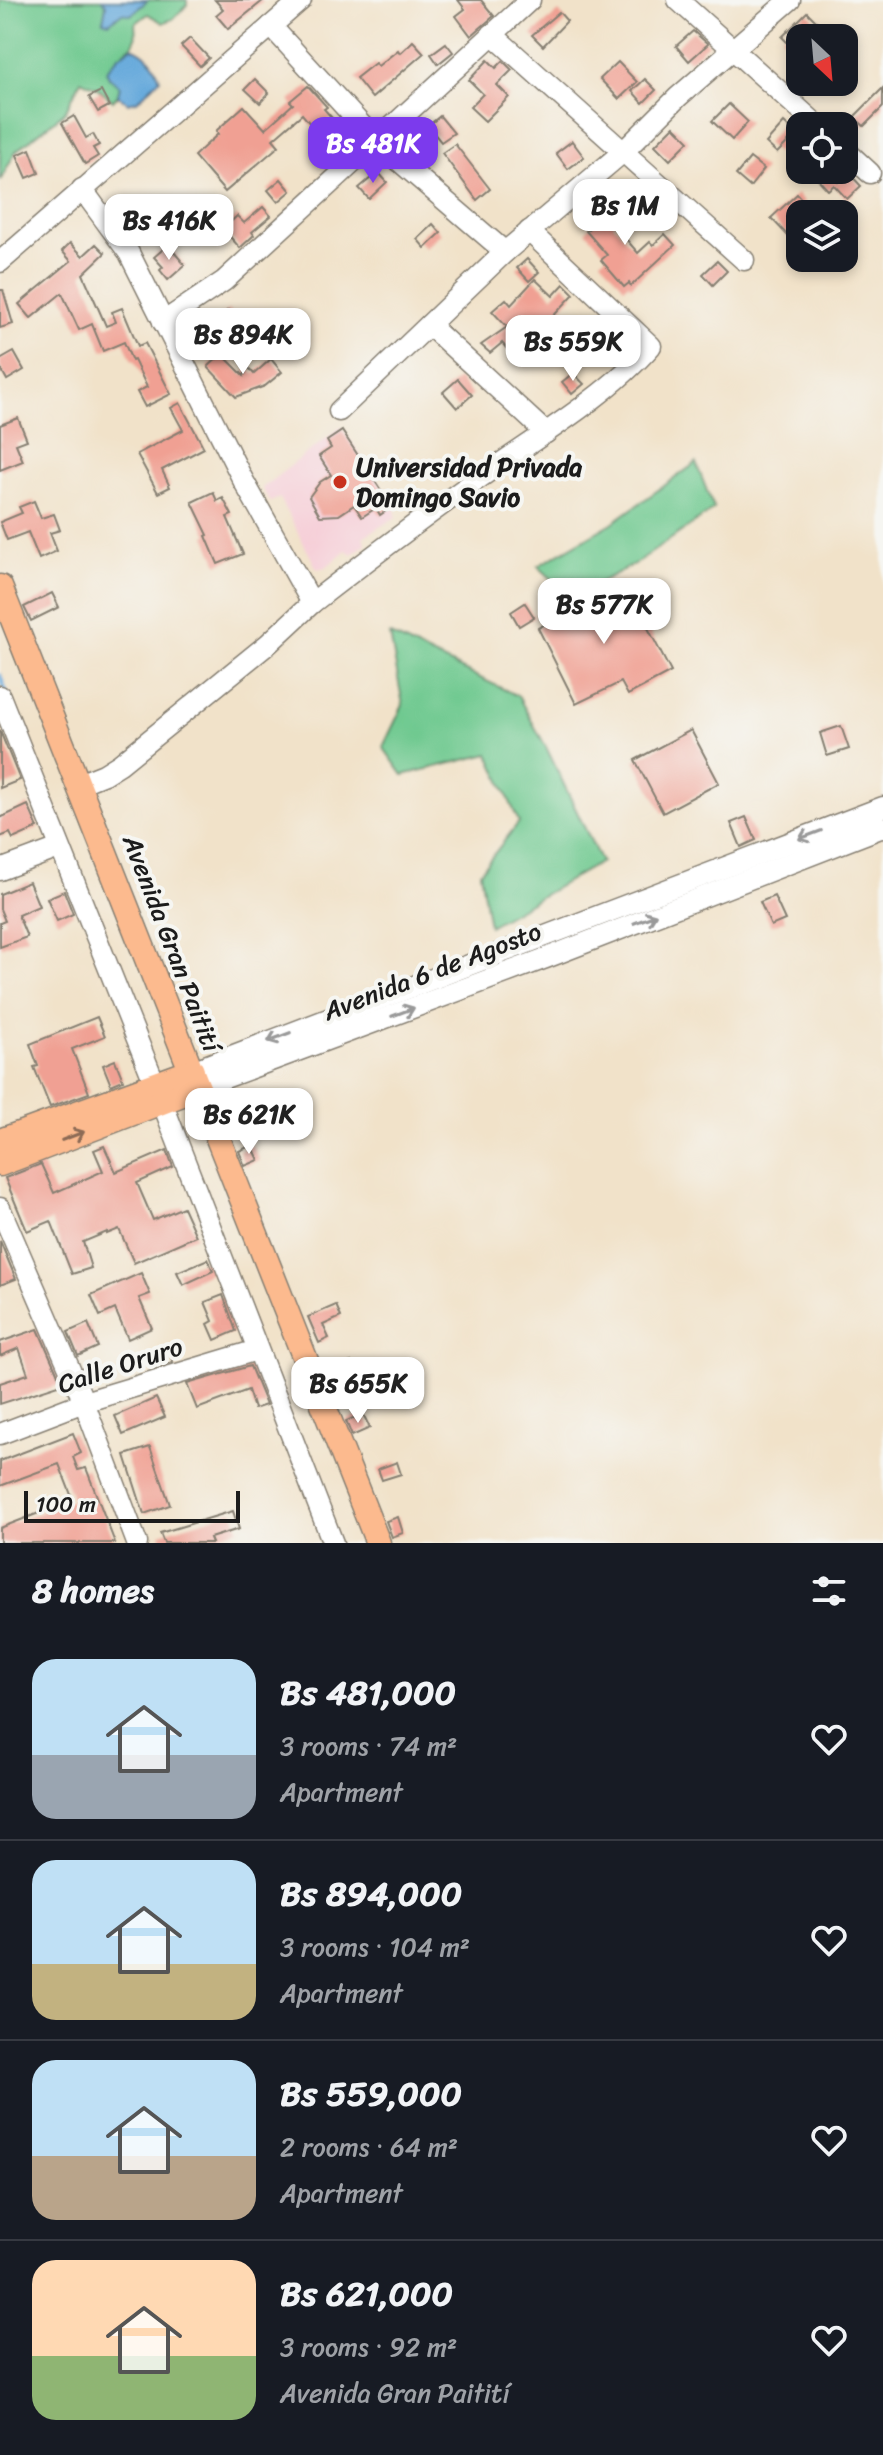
<!DOCTYPE html>
<html lang="en">
<head>
<meta charset="utf-8">
<style>
	body { margin:0; font-family:Sriracha,sans-serif; background:#242831; color:#f1f3f6; height:100vh; display:flex; flex-direction:column; font-size:30px; white-space:nowrap }
	* { box-sizing:border-box; margin:0 }
	p { font-size:26px; color:#9ea1a6 }
	.icon { flex:none; width:44px; height:44px; fill:none; stroke:currentColor; stroke-width:2; stroke-linecap:round; stroke-linejoin:round }
	.map { position:relative; height:1543px; overflow:hidden }
	.details { display:flex; flex-direction:column; background:#171b24; flex:1 }
	.details>* { flex:none }
	.needle { width:52px; rotate:154deg }
	.controls { position:absolute; left:786px; top:24px; display:grid; gap:16px }
	.controls a { display:grid; place-items:center; width:72px; height:72px; border-radius:16px; background:#171b24; box-shadow:0 4px 12px #0003; font-size:40px }
	.scale { position:absolute; left:24px; bottom:20px; width:216px; box-sizing:border-box; padding-left:8px; border:4px solid #1c1c1c; border-top:0; font-size:22px; line-height:28px; white-space:nowrap; color:#1c1c1c; -webkit-text-stroke:6px #f6f6f2; paint-order:stroke }
	.price { position:absolute; translate:-50% -68px; padding:0 18px; border-radius:16px; background:#fff; color:#222; font-size:26px; line-height:52px; filter:drop-shadow(0 2px 4px #0008) }
	.price::after { content:''; position:absolute; left:50%; top:48px; width:24px; height:18px; margin-left:-12px; background:inherit; clip-path:polygon(0 0,100% 0,50% 100%) }
	.price.selected { background:#7c3aed; color:#fff }
	ul { padding:0; list-style:none }
	li { display:flex; align-items:center; gap:24px; height:200px; padding:0 32px }
	li+li { border-top:2px solid #363941 }
	li span { display:grid; place-items:center; flex:none; width:224px; height:160px; border-radius:24px; color:#555 }
	li>.icon { margin-inline-start:auto }
	span .icon { width:96px; height:96px; fill:#fffc; stroke-width:1 }
	li b { font-size:34px }
	h2 { display:flex; justify-content:space-between; align-items:center; height:96px; padding:0 32px; font-size:34px }
	.map>svg:first-child { display:block }
	.built { fill:#f6cfd8 }
	.green { fill:#70c990; stroke:#467256; stroke-width:2 }
	.water { fill:#67aadc; stroke:#42637c; stroke-width:2 }
	.lines { fill:none; stroke-linecap:round; stroke-linejoin:round }
	.stream { stroke:#67aadc; stroke-width:4 }
	.building { fill:#f0a093 }
	.minor-casing { stroke:#867f72; stroke-width:23 }
	.major-casing { stroke:#867f72; stroke-width:27 }
	.minor { stroke:#fff; stroke-width:20 }
	.major { stroke:#fcba8e; stroke-width:24 }
	.oneway { stroke:#999 }
	.oneway2 { stroke:#8c6b55 }
	.poi-dot { fill:#c8321e; stroke:#f6f6f2; stroke-width:3 }
	.labels { text-anchor:middle; stroke-width:8; stroke-linejoin:round; paint-order:stroke }
	.poi-label { font-size:26px; font-weight:bold; fill:#1c1c1c; stroke:#f6f6f2; text-anchor:start }
	.street-label { font-size:26px; fill:#1c1c1c; stroke:#f6f6f2 }
</style>
</head>
<body>
<div class="map">
<svg width="883" height="1543" viewBox="0 0 883 1543">
	<rect width="100%" height="100%" fill="#f6f6f2"/>
	<filter id="ink" filterUnits="userSpaceOnUse"><feTurbulence type="fractalNoise" baseFrequency=".0125" numOctaves="2"/><feDisplacementMap in="SourceGraphic" scale="16" xChannelSelector="R" yChannelSelector="G"/><feConvolveMatrix kernelMatrix="1 2 1 2 8 2 1 2 1" color-interpolation-filters="sRGB"/></filter>
	<filter id="wash" filterUnits="userSpaceOnUse"><feTurbulence type="fractalNoise" baseFrequency=".006" numOctaves="4" result="noise"/><feDisplacementMap in="SourceGraphic" scale="32" xChannelSelector="R" yChannelSelector="G"/><feGaussianBlur stdDeviation="1.8" result="paint"/><feColorMatrix in="noise" values="0 0 0 0 0 0 0 0 0 0 0 0 0 0 0 0 0 1.4 0 .05"/><feComposite in="paint" operator="in"/></filter>
	<g filter="url(#wash)">
		<rect width="100%" height="100%" fill="#f1e2c9"/>
		<!-- built -->
		<path class="built" d="M341,427L395,505L396,517L363,537L366,544L352,554L346,550L326,567L317,569L280,498L270,502L262,488Z"/>
		<!-- green -->
		<g class="green">
			<path d="M0,0H187V5L173,19L163,23L148,14L135,24C138,51 130,42 118,58C114,63 112,71 109,77L120,86L118,95L113,101L96,87L81,80L65,112L16,151L0,181Z"/>
			<path d="M696,463L714,509L635,564L571,597L538,566L612,523Z"/>
			<path d="M390,635L518,696L546,747L601,862L489,926L480,872L519,822L489,754L403,775L383,747L403,705Z"/>
		</g>
		<!-- water -->
		<g class="water">
			<path d="M102,0H148L131,15L122,13L109,23L103,21L106,5Z"/>
			<path d="M132,47C147,53 156,64 160,79L137,101L128,103L118,95L120,86L109,77L106,71L118,57Z"/>
		</g>
		<g class="lines">
			<!-- stream -->
			<path class="stream" d="M0,675L6,691"/>
		</g>
		<g id="blocks">
			<!-- building -->
			<g class="building">
				<path d="M215,0H264L228,29L216,15L223,9Z"/>
				<path d="M458,0H481L494,16L471,36L456,16L465,9Z"/>
				<path d="M559,12L567,21L543,46L532,35Z"/>
				<path d="M807,12L833,38H800V55L782,37Z"/>
				<path d="M693,31L708,44L689,61L676,46Z"/>
				<path d="M190,38L209,58L200,66L181,46Z"/>
				<path d="M413,41L424,53L372,98L356,78L375,63L378,66L398,50L400,53Z"/>
				<path d="M446,43L453,52L438,64L431,54Z"/>
				<path d="M488,60L496,68L503,61L512,70L497,85L509,97L485,121L470,107L483,94L469,80Z"/>
				<path d="M618,62L637,82L619,99L600,79Z"/>
				<path d="M255,79L269,93L260,103L245,89Z"/>
				<path d="M645,79L656,90L643,103L632,91Z"/>
				<path d="M308,86L327,107L324,109L332,118L316,131L302,114L273,139L279,146L225,192L194,156L218,134L216,131L244,106L265,129L293,104L290,101Z"/>
				<path d="M883,88V107L864,126L854,117Z"/>
				<path d="M101,91L109,106L98,112L89,97Z"/>
				<path d="M729,104L748,122L732,140L712,121Z"/>
				<path d="M74,116L86,138L93,134L99,145L93,148L98,156L85,164L62,123Z"/>
				<path d="M440,116L454,133L441,142L428,126Z"/>
				<path d="M784,123L796,134L777,153L766,143Z"/>
				<path d="M674,126L689,141L670,160L655,145Z"/>
				<path d="M572,141L584,157L568,169L556,153Z"/>
				<path d="M455,144L490,189L477,200L442,153Z"/>
				<path d="M30,149L39,173L27,178L17,155Z"/>
				<path d="M750,158L764,169L750,187L736,175Z"/>
				<path d="M827,170L838,182L848,172L861,186L847,199L834,185L828,190L817,178Z"/>
				<path d="M378,172L387,182L369,199L359,188Z"/>
				<path d="M281,179L291,191L278,202L268,190Z"/>
				<path d="M797,194L804,202L787,217L799,232L791,239L771,218Z"/>
				<path d="M621,197L631,208L613,224L638,253L650,242L653,245L665,234L675,245L631,286L629,283L624,287L601,260L607,255L586,231Z"/>
				<path d="M263,207L271,216L252,232L254,235L240,248L223,229L237,216L244,223Z"/>
				<path d="M433,224L441,233L425,248L417,239Z"/>
				<path d="M70,243L83,256L96,244L105,253L83,274L106,326L116,322L112,312L122,308L138,346L145,343L171,394L145,407L137,392L147,387L134,360L132,361L124,342L103,351L92,324L79,330L62,293L31,318L19,304L71,261L62,251Z"/>
				<path d="M168,245L185,265L168,280L160,270L163,267L154,257Z"/>
				<path d="M527,259L539,272L529,281L517,268Z"/>
				<path d="M717,261L727,271L713,285L703,274Z"/>
				<path d="M535,279L553,296L564,284L574,294L545,325L541,320L524,340L527,344L514,357L502,343L490,353L481,345L507,327L492,311L506,299L511,305Z"/>
				<path d="M0,290H3L13,324L0,328Z"/>
				<path d="M228,310L238,321L224,333L214,322Z"/>
				<path d="M575,325L587,339L569,354L557,340Z"/>
				<path d="M14,352L24,370L7,380L0,367V360Z"/>
				<path d="M222,354L244,376L248,367L254,374L271,359L282,372L265,386L236,397L208,367Z"/>
				<path d="M573,373L584,384L572,394L562,382Z"/>
				<path d="M458,379L472,395L457,408L443,392Z"/>
				<path d="M180,403L204,448L162,470L170,487L158,493L137,454L183,430L171,408Z"/>
				<path d="M18,418L27,440L16,444L23,461L0,470V425Z"/>
				<path d="M342,431L392,507L380,515L376,508L362,517L354,505L339,515L320,516L309,497L320,482L331,475L319,456L331,448L327,441Z"/>
				<path d="M213,492L217,501L223,498L232,515L227,517L243,554L218,564L206,536L208,535L192,502Z"/>
				<path d="M34,501L41,518L54,514L60,530L50,533L57,551L39,559L28,532L7,540L0,522L22,513L19,507Z"/>
				<path d="M624,582L671,672L628,695L621,682L576,704L538,628Z"/>
				<path d="M52,593L59,607L31,621L24,607Z"/>
				<path d="M525,603L534,617L519,626L511,612Z"/>
				<path d="M841,726L849,749L827,756L820,733Z"/>
				<path d="M691,730L719,783L663,813L635,760Z"/>
				<path d="M0,731L20,780L0,788Z"/>
				<path d="M28,805L38,828L13,839L10,833L0,837V818Z"/>
				<path d="M746,817L756,840L741,847L731,823Z"/>
				<path d="M29,882L39,906L18,915L27,937L0,947V923L5,921L0,909V894Z"/>
				<path d="M64,891L73,914L57,921L47,898Z"/>
				<path d="M774,896L785,920L771,926L760,902Z"/>
				<path d="M97,1017L105,1036L72,1049L89,1093L50,1107L34,1067L38,1066L30,1044Z"/>
				<path d="M115,1060L123,1080L111,1085L103,1065Z"/>
				<path d="M235,1090L239,1101L224,1108L219,1097Z"/>
				<path d="M252,1145L259,1160L245,1166L239,1151Z"/>
				<path d="M104,1146L116,1172L167,1150L173,1167L137,1183L153,1220L183,1207L196,1236L134,1263L119,1229L107,1234V1232L83,1242L91,1268L72,1274L51,1221L27,1231L5,1178L41,1164L54,1193L103,1171L94,1150Z"/>
				<path d="M0,1241L16,1279L0,1285Z"/>
				<path d="M208,1259L213,1271L183,1285L177,1272Z"/>
				<path d="M141,1273L150,1294L139,1298L152,1328L128,1339L115,1309L100,1316L91,1295Z"/>
				<path d="M223,1295L236,1331L215,1340L208,1324L213,1321L205,1302Z"/>
				<path d="M336,1305L341,1317L323,1325L329,1338L319,1343L308,1317Z"/>
				<path d="M88,1323L98,1347L78,1356L68,1332Z"/>
				<path d="M38,1329L62,1384L0,1404V1383L28,1374L19,1348L0,1356V1342Z"/>
				<path d="M168,1350L173,1362L153,1368L149,1358Z"/>
				<path d="M351,1362L356,1378L342,1383L337,1367Z"/>
				<path d="M250,1366L266,1405L254,1409L248,1390L197,1409L187,1384Z"/>
				<path d="M156,1398L165,1417L123,1435L115,1416Z"/>
				<path d="M363,1414L370,1428L352,1436L346,1421Z"/>
				<path d="M73,1433L81,1453L73,1457L78,1470L86,1468L115,1543H0V1528L73,1500L59,1464L0,1486V1461Z"/>
				<path d="M150,1447L170,1505L144,1514L125,1455Z"/>
				<path d="M397,1462L401,1474L382,1480L378,1469Z"/>
				<path d="M233,1511L239,1529L210,1538L212,1543H164L160,1533Z"/>
				<path d="M398,1517L403,1533L392,1537L386,1521Z"/>
			</g>
		</g>
	</g>
	<g filter="url(#ink)">
		<use href="#blocks" fill-opacity="0" stroke="#867f72" stroke-width="2"/>
		<g class="lines">
			<!-- minor casing -->
			<g class="minor-casing">
				<g id="minor">
					<path d="M678,0L818,126"/>
					<path d="M271,26L377,142L505,252"/>
					<path d="M492,34L744,260"/>
					<path d="M844,149L870,173"/>
					<path d="M0,262L301,0"/>
					<path d="M163,322L224,281L530,0"/>
					<path d="M429,325L546,433"/>
					<path d="M339,411L505,252L623,152L678,97L790,0"/>
					<path d="M312,603C370,558 427,514 488,472C541,435 608,395 651,346L529,231"/>
					<path d="M0,696L155,1084L333,1543"/>
					<path d="M79,784L104,774L120,764L268,644L312,603L243,480L129,253L82,189"/>
					<path d="M0,870L59,848"/>
					<path d="M192,1071L883,807"/>
					<path d="M198,1088L546,958L883,827"/>
					<path d="M0,1208L84,1402L137,1543"/>
					<path d="M0,1434L84,1402L257,1350"/>
				</g>
			</g>
			<!-- major casing -->
			<g class="major-casing">
				<g id="major">
					<path d="M0,587L378,1543"/>
					<path d="M0,1141L192,1071"/>
					<path d="M0,1164L198,1088"/>
				</g>
			</g>
			<!-- minor -->
			<use href="#minor" class="minor"/>
			<!-- major -->
			<use href="#major" class="major"/>
		</g>
		<!-- one-way arrows -->
		<defs><path id="oneway-shaft" d="M-6 0H5M1.5-3L5.5 0L1.5 3" fill="none" stroke-width="1.6" stroke-linecap="round" stroke-linejoin="round" transform="scale(2)"/></defs>
		<g class="oneway">
			<use href="#oneway-shaft" transform="translate(810 835) rotate(159)"/>
			<use href="#oneway-shaft" transform="translate(645 919) rotate(-21)"/>
			<use href="#oneway-shaft" transform="translate(403 1012) rotate(-21)"/>
			<use href="#oneway-shaft" transform="translate(279 1037) rotate(159)"/>
		</g>
		<use class="oneway2" href="#oneway-shaft" transform="translate(73 1136) rotate(-21)"/>
	</g>
	<!-- markers -->
	<circle class="poi-dot" cx="340" cy="482" r="8"/>
	<g class="labels">
		<!-- poi labels -->
		<g class="poi-label">
			<text x="356" y="476">Universidad Privada<tspan x="356" dy="30">Domingo Savio</tspan></text>
		</g>
		<!-- street labels -->
		<g class="street-label">
			<text transform="translate(172 943) rotate(69)" y="9">Avenida Gran Paitití</text>
			<text transform="translate(432 971) rotate(-21)" y="9">Avenida 6 de Agosto</text>
			<text transform="translate(120 1365) rotate(-18)" y="9">Calle Oruro</text>
		</g>
	</g>
</svg>
<div class="controls">
<a><svg class="needle" viewBox="-14 -14 28 28"><path d="M0-13l5 13h-10z" fill="#e53935"/><path d="M0 13l5-13h-10z" fill="#9ea1a6"/></svg></a>
<a><svg class="icon" aria-label="locate" viewBox="0 0 24 24"><circle cx="12" cy="12" r="6"/><path d="M12 2v4M12 18v4M2 12h4M18 12h4"/></svg></a>
<a><svg class="icon" aria-label="layers" viewBox="0 0 24 24"><path d="M12 4l9 5-9 5-9-5zM3 14l9 5 9-5"/></svg></a>
</div>
<div class="scale">100 m</div>
<b class="price selected" style="left:373px;top:185px">Bs 481K</b>
<b class="price" style="left:625px;top:247px">Bs 1M</b>
<b class="price" style="left:169px;top:262px">Bs 416K</b>
<b class="price" style="left:243px;top:376px">Bs 894K</b>
<b class="price" style="left:573px;top:383px">Bs 559K</b>
<b class="price" style="left:604px;top:646px">Bs 577K</b>
<b class="price" style="left:249px;top:1156px">Bs 621K</b>
<b class="price" style="left:358px;top:1425px">Bs 655K</b>
</div>
<section class="details">
<h2>8 homes<svg class="icon" aria-label="filters" viewBox="0 0 24 24"><path d="M4 7h16M4 17h16"/><circle cx="9" cy="7" r="2"/><circle cx="15" cy="17" r="2"/></svg></h2>
<ul>
<li><span style="background:linear-gradient(#bfe0f5 60%,#9aa5b1 0)"><svg class="icon" aria-label="home" viewBox="0 0 24 24"><path d="M3 11l9-7 9 7M6 9v11h12V9"/></svg></span><div><b>Bs 481,000</b><p>3 rooms · 74 m²</p><p>Apartment</p></div><svg class="icon" aria-label="heart" viewBox="0 0 24 24"><path d="M12 20l-8-8c-3-5 5-10 8-4 3-6 11-1 8 4z"/></svg></li>
<li><span style="background:linear-gradient(#bfe0f5 65%,#c2b280 0)"><svg class="icon" aria-label="home" viewBox="0 0 24 24"><path d="M3 11l9-7 9 7M6 9v11h12V9"/></svg></span><div><b>Bs 894,000</b><p>3 rooms · 104 m²</p><p>Apartment</p></div><svg class="icon" aria-label="heart" viewBox="0 0 24 24"><path d="M12 20l-8-8c-3-5 5-10 8-4 3-6 11-1 8 4z"/></svg></li>
<li><span style="background:linear-gradient(#bfe0f5 60%,#b9a48a 0)"><svg class="icon" aria-label="home" viewBox="0 0 24 24"><path d="M3 11l9-7 9 7M6 9v11h12V9"/></svg></span><div><b>Bs 559,000</b><p>2 rooms · 64 m²</p><p>Apartment</p></div><svg class="icon" aria-label="heart" viewBox="0 0 24 24"><path d="M12 20l-8-8c-3-5 5-10 8-4 3-6 11-1 8 4z"/></svg></li>
<li><span style="background:linear-gradient(#ffd9b3 60%,#8fb573 0)"><svg class="icon" aria-label="home" viewBox="0 0 24 24"><path d="M3 11l9-7 9 7M6 9v11h12V9"/></svg></span><div><b>Bs 621,000</b><p>3 rooms · 92 m²</p><p>Avenida Gran Paitití</p></div><svg class="icon" aria-label="heart" viewBox="0 0 24 24"><path d="M12 20l-8-8c-3-5 5-10 8-4 3-6 11-1 8 4z"/></svg></li>
</ul>
</section>
</body>
</html>
